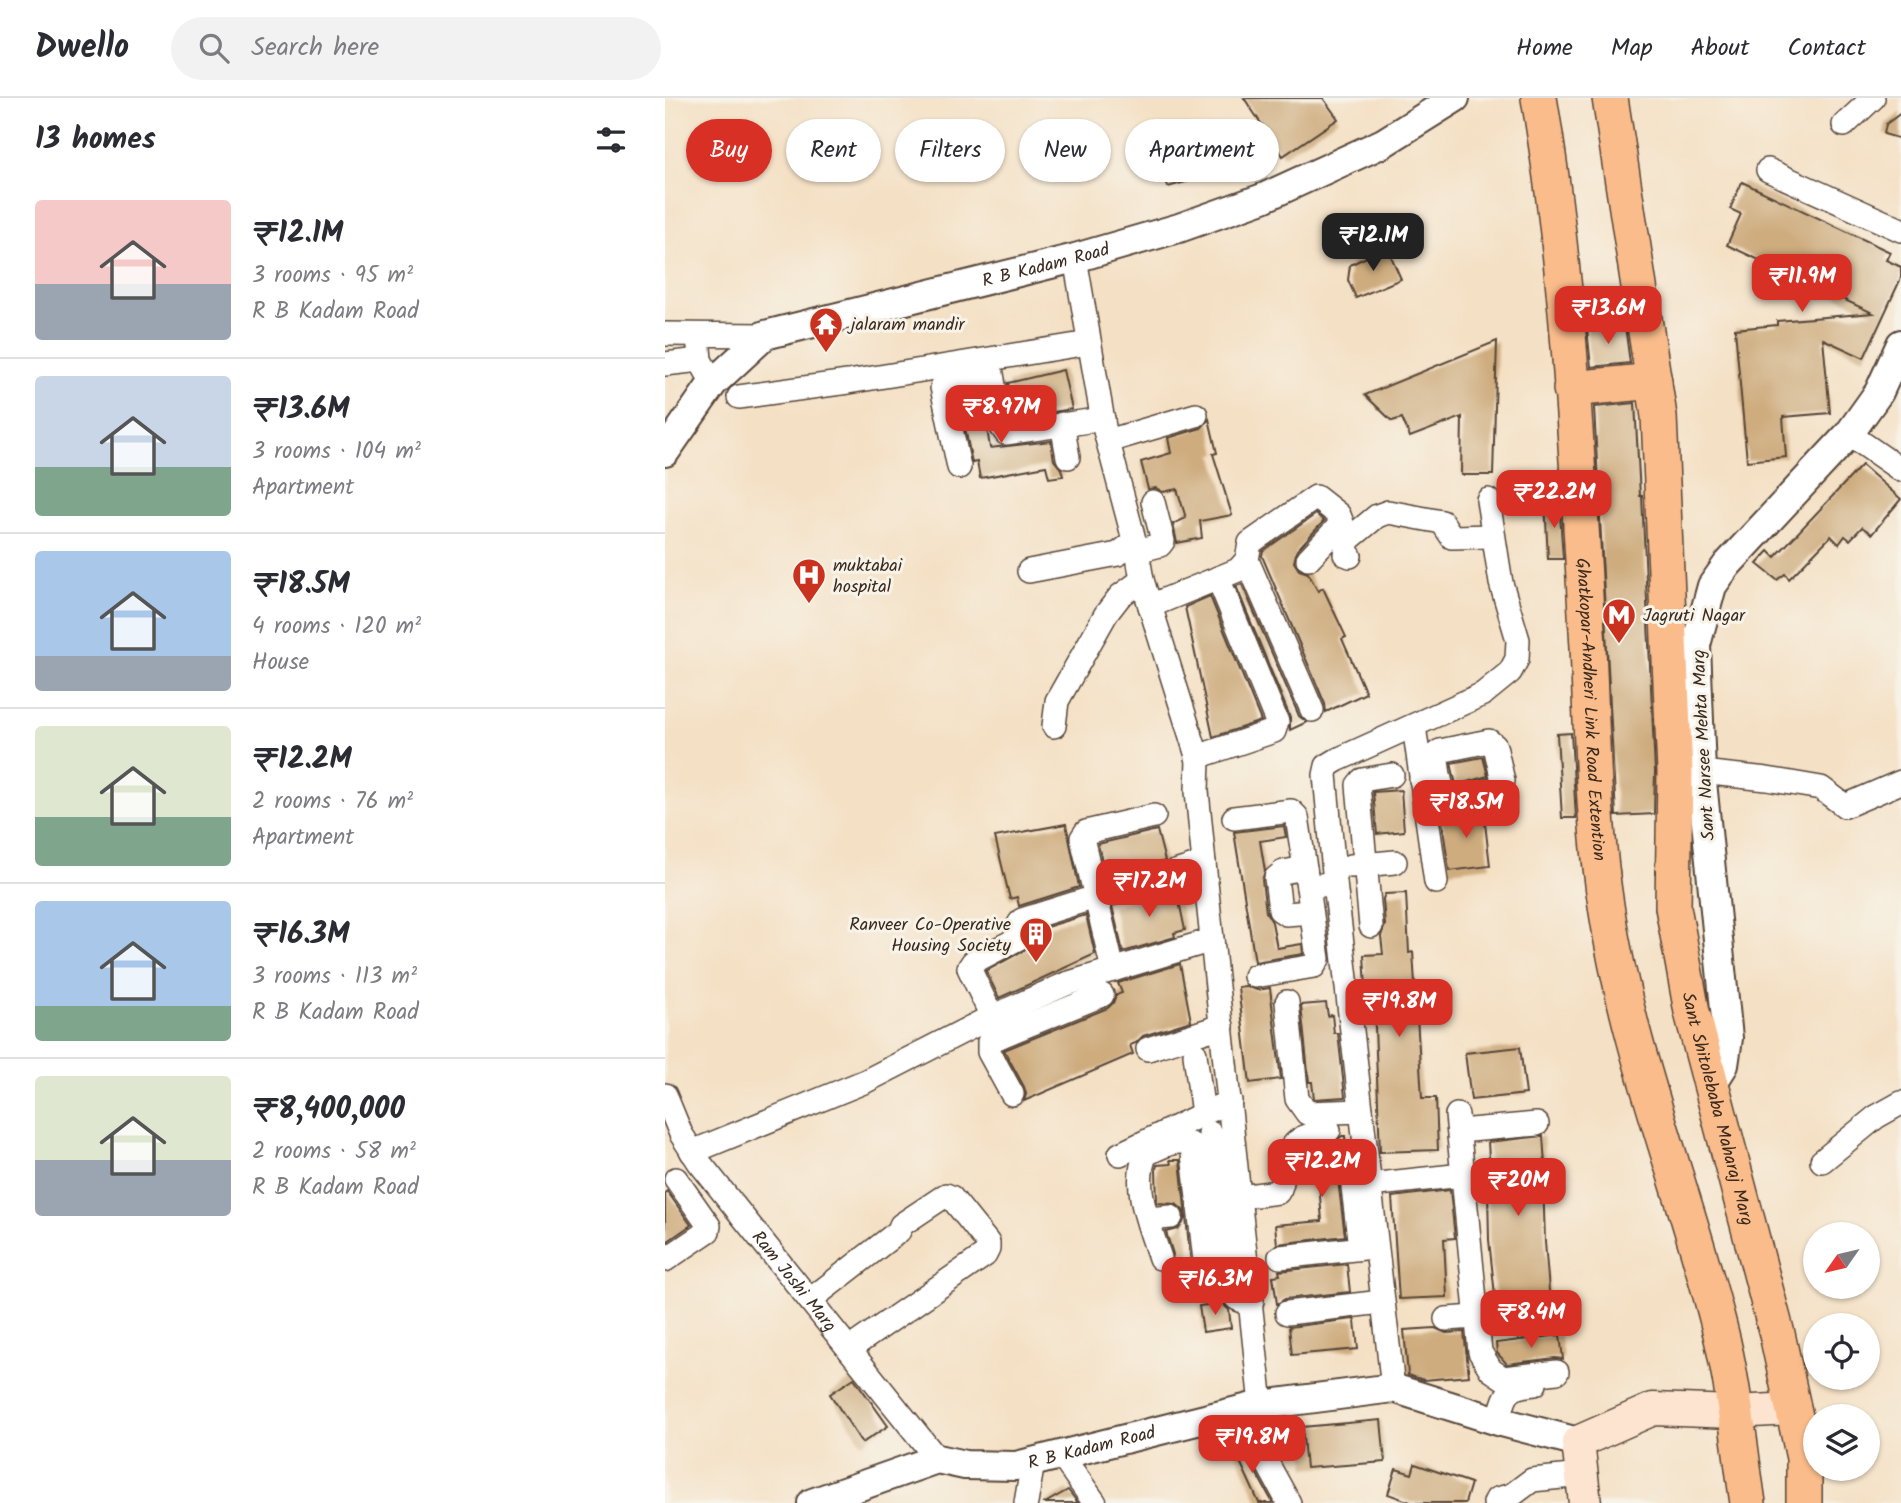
<!DOCTYPE html>
<html lang="en">
<head>
<meta charset="utf-8">
<style>
	body { margin:0; font-family:Kalam,sans-serif; background:#f2f2f3; color:#2b2b33; height:100vh; display:flex; flex-direction:column; font-size:26px; white-space:nowrap }
	* { box-sizing:border-box; margin:0 }
	p { font-size:23px; color:#7c7c81 }
	.icon { flex:none; width:38px; height:38px; fill:none; stroke:currentColor; stroke-width:2; stroke-linecap:round; stroke-linejoin:round }
	.map { position:relative; flex:1; overflow:hidden }
	.details { display:flex; flex-direction:column; background:#fff; width:665px }
	.details>* { flex:none }
	.hud { position:absolute; left:21px; top:21px; width:665px; height:63px; display:flex; gap:14px }
	.needle { width:46px; rotate:236deg }
	.controls { position:absolute; left:1138px; top:1124px; display:grid; gap:14px }
	.controls a { display:grid; place-items:center; width:77px; height:77px; border-radius:50%; background:#fff; box-shadow:0 2px 5px #0004; font-size:35px }
	.price { position:absolute; translate:-50% -60px; padding:0 16px; border-radius:14px; background:#d93025; color:#fff; font-size:23px; line-height:46px; filter:drop-shadow(0 2px 4px #0008) }
	.price::after { content:''; position:absolute; left:50%; top:42px; width:21px; height:16px; margin-left:-10px; background:inherit; clip-path:polygon(0 0,100% 0,50% 100%) }
	.price.selected { background:#222; color:#fff }
	ul { padding:0; list-style:none }
	li { display:flex; align-items:center; gap:21px; height:175px; padding:0 35px }
	li+li { border-top:2px solid #e1e1e2 }
	li span { display:grid; place-items:center; flex:none; width:196px; height:140px; border-radius:7px; color:#555 }
	li>.icon { margin-inline-start:auto }
	span .icon { width:84px; height:84px; fill:#fffc; stroke-width:1 }
	li b { font-size:30px }
	h2 { display:flex; justify-content:space-between; align-items:center; height:84px; padding:0 35px; font-size:30px }
	.pill { padding:0 24px; border-radius:32px; background:#fff; box-shadow:0 2px 5px #0004; font-size:24px; line-height:63px }
	.pill.selected { background:#d93025; color:#fff }
	header { display:flex; align-items:center; gap:42px; box-sizing:border-box; height:98px; padding:0 35px; background:#fff; border-bottom:2px solid #e1e1e2 }
	header strong { font-size:33px }
	nav { display:flex; gap:38px; margin-inline-start:auto; font-size:24px }
	.search { width:490px; height:63px; background:#f2f2f3; display:flex; align-items:center; gap:18px; box-sizing:border-box; padding:0 24px; border-radius:38px; color:#7c7c81; font-size:26px }
	main { display:flex; flex:1; min-height:0 }
	.map>svg:first-child { display:block }
	.building { fill:#ceac7e }
	.lines { fill:none; stroke-linecap:round; stroke-linejoin:round }
	.minor-casing { stroke:#574537; stroke-width:26 }
	.tertiary-casing { stroke:#574537; stroke-width:32 }
	.secondary-casing { stroke:#574537; stroke-width:35 }
	.primary-casing { stroke:#574537; stroke-width:38 }
	.minor { stroke:#fff; stroke-width:23 }
	.tertiary { stroke:#fff; stroke-width:28 }
	.secondary { stroke:#fde4d1; stroke-width:32 }
	.primary { stroke:#fabc8b; stroke-width:35 }
	.labels { text-anchor:middle; stroke-width:6; stroke-linejoin:round; paint-order:stroke }
	.street-label { font-size:18px; fill:#3b2a1e; stroke:#f7f3e8 }
	.poi-label { font-size:18px; fill:#3b2a1e; stroke:#f7f3e8; text-anchor:start }
</style>
</head>
<body>
<header>
<strong>Dwello</strong>
<div class="search"><svg class="icon" aria-label="search" viewBox="0 0 24 24"><circle cx="10" cy="10" r="6"/><path d="M15 15l6 6"/></svg>Search here</div>
<nav><a>Home</a><a>Map</a><a>About</a><a>Contact</a></nav>
</header>
<main>
<section class="details">
<h2>13 homes<svg class="icon" aria-label="filters" viewBox="0 0 24 24"><path d="M4 7h16M4 17h16"/><circle cx="9" cy="7" r="2"/><circle cx="15" cy="17" r="2"/></svg></h2>
<ul>
<li><span style="background:linear-gradient(#f6c9c9 60%,#9aa5b1 0)"><svg class="icon" aria-label="home" viewBox="0 0 24 24"><path d="M3 11l9-7 9 7M6 9v11h12V9"/></svg></span><div><b>₹12.1M</b><p>3 rooms · 95 m²</p><p>R B Kadam Road</p></div></li>
<li><span style="background:linear-gradient(#c9d6e8 65%,#7fa58c 0)"><svg class="icon" aria-label="home" viewBox="0 0 24 24"><path d="M3 11l9-7 9 7M6 9v11h12V9"/></svg></span><div><b>₹13.6M</b><p>3 rooms · 104 m²</p><p>Apartment</p></div></li>
<li><span style="background:linear-gradient(#a9c7e8 75%,#9aa5b1 0)"><svg class="icon" aria-label="home" viewBox="0 0 24 24"><path d="M3 11l9-7 9 7M6 9v11h12V9"/></svg></span><div><b>₹18.5M</b><p>4 rooms · 120 m²</p><p>House</p></div></li>
<li><span style="background:linear-gradient(#dfe7d0 65%,#7fa58c 0)"><svg class="icon" aria-label="home" viewBox="0 0 24 24"><path d="M3 11l9-7 9 7M6 9v11h12V9"/></svg></span><div><b>₹12.2M</b><p>2 rooms · 76 m²</p><p>Apartment</p></div></li>
<li><span style="background:linear-gradient(#a9c7e8 75%,#7fa58c 0)"><svg class="icon" aria-label="home" viewBox="0 0 24 24"><path d="M3 11l9-7 9 7M6 9v11h12V9"/></svg></span><div><b>₹16.3M</b><p>3 rooms · 113 m²</p><p>R B Kadam Road</p></div></li>
<li><span style="background:linear-gradient(#dfe7d0 60%,#9aa5b1 0)"><svg class="icon" aria-label="home" viewBox="0 0 24 24"><path d="M3 11l9-7 9 7M6 9v11h12V9"/></svg></span><div><b>₹8,400,000</b><p>2 rooms · 58 m²</p><p>R B Kadam Road</p></div></li>
</ul>
</section>
<div class="map">
<svg width="1236" height="1405" viewBox="0 0 1236 1405">
	<rect width="100%" height="100%" fill="#f7f3e8"/>
	<filter id="ink" filterUnits="userSpaceOnUse"><feTurbulence type="fractalNoise" baseFrequency=".0143" numOctaves="2"/><feDisplacementMap in="SourceGraphic" scale="14" xChannelSelector="R" yChannelSelector="G"/><feConvolveMatrix kernelMatrix="1 2 1 2 8 2 1 2 1" color-interpolation-filters="sRGB"/></filter>
	<filter id="wash" filterUnits="userSpaceOnUse"><feTurbulence type="fractalNoise" baseFrequency=".00686" numOctaves="4" result="noise"/><feDisplacementMap in="SourceGraphic" scale="28" xChannelSelector="R" yChannelSelector="G"/><feGaussianBlur stdDeviation="1.57" result="paint"/><feColorMatrix in="noise" values="0 0 0 0 0 0 0 0 0 0 0 0 0 0 0 0 0 1.4 0 .05"/><feComposite in="paint" operator="in"/></filter>
	<g filter="url(#wash)">
		<rect width="100%" height="100%" fill="#f4e0c4"/>
		<g id="blocks">
			<!-- building -->
			<g class="building">
				<path d="M579,0H658L673,21L618,58Z"/>
				<path d="M1236,15V41L1219,36L1221,26Z"/>
				<path d="M552,36L558,62L535,69L538,79L503,89L493,55Z"/>
				<path d="M1077,84L1225,154L1221,162L1236,169V180L1199,260L1158,241L1165,315L1118,319L1121,359L1082,363L1070,231L1112,227V223L1208,215L1062,147L1076,116L1065,111Z"/>
				<path d="M722,149L736,181L691,200L683,182L685,167Z"/>
				<path d="M953,228H960L965,265L926,269L922,230Z"/>
				<path d="M832,243L828,377H796L797,319L745,339L737,320L727,323L700,297Z"/>
				<path d="M398,272L407,311L370,317L367,303L347,308L343,285Z"/>
				<path d="M316,292L325,350L386,343L389,362L396,371L398,378L384,380L381,368L315,380L312,364L307,365L293,295Z"/>
				<path d="M970,305L975,398H977L990,674L989,716L951,718L929,309Z"/>
				<path d="M544,321L552,355L548,356L567,417L535,423L537,440L512,445L508,426L521,420L512,391L498,394L491,390L483,391L476,364L506,355L503,340L536,330Z"/>
				<path d="M1197,367L1236,401L1207,436L1197,429L1185,442L1180,438L1174,446L1166,438L1124,481L1120,476L1112,482L1092,466L1104,453L1110,459Z"/>
				<path d="M894,402L898,461H883L880,403Z"/>
				<path d="M651,416L659,423L632,452L629,464L634,472L643,475L653,493L658,490L681,539L677,541L701,595L661,614L660,606L597,458L598,453Z"/>
				<path d="M577,486L634,618L642,624L625,632V619L571,488Z"/>
				<path d="M545,498L596,623L548,639L520,509Z"/>
				<path d="M906,635L911,720H897L892,636Z"/>
				<path d="M818,659L823,678L791,687L786,665Z"/>
				<path d="M736,692L739,733L712,736L708,694Z"/>
				<path d="M818,708L825,768L784,773L776,716L789,717Z"/>
				<path d="M401,726L414,789L354,808L352,799L345,801L330,739Z"/>
				<path d="M619,728L621,739L595,743L600,773L597,782L601,814L607,824L612,850L637,846L638,856L590,864L569,734Z"/>
				<path d="M492,732L500,763L441,781L433,746Z"/>
				<path d="M511,789L520,832L509,835L510,839L458,854L447,808Z"/>
				<path d="M741,795L744,855L748,854L757,1000H771L773,1052L715,1054L709,904L702,905L699,857L718,856L716,838L720,827L718,801L720,796Z"/>
				<path d="M421,817L430,856L334,900L321,873L365,849L368,833Z"/>
				<path d="M515,866L526,923L478,938L471,945L465,947L468,956L359,1003L361,996L359,989L339,952L443,910L448,905L451,897L457,895L453,885Z"/>
				<path d="M580,888L592,892L605,890L616,981L585,985L573,889Z"/>
				<path d="M661,905L663,918L667,917L669,935H673L680,999L649,1001L647,984H644L636,907Z"/>
				<path d="M855,949L861,996L806,1002L800,955Z"/>
				<path d="M677,1038H680L682,1067L675,1074L673,1082L680,1138L612,1146L610,1127L657,1123L651,1049L667,1046Z"/>
				<path d="M878,1038L881,1081H878L880,1144L885,1205L866,1207L865,1196L830,1197L824,1142L823,1093H826L823,1044Z"/>
				<path d="M505,1062H515L526,1167L506,1168L508,1156L501,1134L513,1131L518,1125L520,1118L518,1112L511,1106L492,1105L491,1071L492,1067L506,1066Z"/>
				<path d="M785,1092L790,1140L779,1141L782,1199L734,1201L727,1099Z"/>
				<path d="M2,1093L26,1127L0,1145V1095Z"/>
				<path d="M682,1166L685,1194L620,1201L612,1206L608,1178L615,1177L614,1173Z"/>
				<path d="M557,1205L564,1212L566,1230L538,1234L534,1208Z"/>
				<path d="M688,1221L690,1223L693,1251L627,1257L624,1229Z"/>
				<path d="M770,1230L781,1235L799,1234L804,1278L759,1282L743,1277L739,1232Z"/>
				<path d="M895,1237L898,1261L890,1260L842,1266L832,1255L831,1245Z"/>
				<path d="M189,1280L223,1328L197,1345L165,1296Z"/>
				<path d="M716,1322L720,1364L641,1370L637,1329Z"/>
				<path d="M573,1342L608,1405H594L567,1346Z"/>
				<path d="M750,1366L806,1385L800,1405H748L723,1396L731,1371L747,1376Z"/>
				<path d="M403,1392L413,1405H380Z"/>
			</g>
		</g>
	</g>
	<g filter="url(#ink)">
		<use href="#blocks" fill-opacity="0" stroke="#574537" stroke-width="2"/>
		<g class="lines">
			<!-- minor casing -->
			<g class="minor-casing">
				<g id="minor">
					<path d="M1179,27L1208,0"/>
					<path d="M1103,72L1236,132"/>
					<path d="M410,160L439,329L472,453L477,482L533,661L532,693L539,765L596,1307"/>
					<path d="M0,236L100,237"/>
					<path d="M33,237L35,262L48,285"/>
					<path d="M0,266L35,262"/>
					<path d="M74,299L183,284L424,245"/>
					<path d="M397,326L403,359"/>
					<path d="M1184,336L1236,372"/>
					<path d="M443,343L531,317"/>
					<path d="M294,369L277,289L281,283L327,276L336,328L341,335L438,321"/>
					<path d="M472,453L495,447L498,443L488,404"/>
					<path d="M685,458L680,456L683,442L712,418L723,414L777,424L787,439L827,438"/>
					<path d="M582,462L647,612"/>
					<path d="M364,473L453,456L469,444"/>
					<path d="M485,508L573,472L582,462L585,445L651,399L674,417L677,425L643,461"/>
					<path d="M389,628L392,603L441,516L455,498L477,482"/>
					<path d="M749,628L771,784"/>
					<path d="M532,659L609,633L612,624L553,480"/>
					<path d="M1036,674L1102,681L1156,690L1180,708L1236,684"/>
					<path d="M756,682L774,677L779,698L785,703L833,690L838,683L830,648L824,643L775,653L771,656L774,677"/>
					<path d="M569,720L626,713L632,719L643,789"/>
					<path d="M686,768L730,764"/>
					<path d="M640,770L618,774L611,780L615,812L621,816L646,814"/>
					<path d="M706,828L693,687L697,682L727,677"/>
					<path d="M448,872L417,740L421,734L489,718"/>
					<path d="M590,878L649,868L653,861L643,789L670,785"/>
					<path d="M622,904L632,1001L642,1015L696,1013"/>
					<path d="M336,938L437,897"/>
					<path d="M483,951L557,928"/>
					<path d="M530,956L538,1016"/>
					<path d="M347,996L324,954V944L336,938L304,870L308,864L354,840V826L357,822L539,765"/>
					<path id="s1" d="M0,997L16,1036L34,1064L272,1361"/>
					<path d="M792,1017L815,1254L826,1272L838,1280L892,1274"/>
					<path d="M794,1033L872,1026"/>
					<path d="M545,1035L563,1186C569,1200 571,1204 587,1203"/>
					<path d="M27,1054L201,983L326,919L401,886L547,842"/>
					<path d="M455,1056L565,1003"/>
					<path d="M1157,1063L1211,1019L1236,1005"/>
					<path d="M687,1080L695,1150"/>
					<path d="M704,1087L798,1077"/>
					<path d="M575,1099L613,1094C618,1087 617,1081 618,1073C622,1045 638,1035 664,1032"/>
					<path d="M483,1121L506,1119"/>
					<path d="M615,1159L708,1149"/>
					<path d="M495,1160C485,1129 466,1087 481,1056C496,1049 512,1039 527,1047L541,1172L546,1177L561,1174"/>
					<path d="M0,1162L43,1133L44,1128L11,1081"/>
					<path d="M145,1202L234,1133L236,1127L281,1097L286,1099L323,1145V1151L320,1157L184,1251"/>
					<path d="M622,1215L717,1204"/>
					<path d="M781,1221L811,1219"/>
					<path d="M728,1290L670,785L660,677L662,668L672,662L818,596L845,574L852,561L853,542L836,485L823,402"/>
					<path d="M573,1312L624,1405"/>
					<path d="M833,1323C842,1296 839,1289 870,1286"/>
					<path d="M396,1357L430,1405"/>
					<path d="M361,1405L368,1364"/>
					<path d="M830,1405L832,1401L847,1397L867,1382L917,1377"/>
				</g>
			</g>
			<!-- tertiary casing -->
			<g class="tertiary-casing">
				<g id="tertiary">
					<path id="s2" d="M0,354L48,285L100,237L410,160L514,130L598,100L718,45L790,0"/>
					<path d="M1047,986L1059,967L1063,940L1036,674L1031,547L1047,488L1062,467L1184,336L1214,294L1236,246"/>
					<path id="s3" d="M147,1405L272,1361L300,1367L351,1368L596,1307L728,1290L833,1323L913,1344"/>
				</g>
			</g>
			<!-- secondary casing -->
			<g class="secondary-casing">
				<path id="secondary" d="M920,1405L913,1344L988,1311L1069,1314L1127,1311"/>
			</g>
			<!-- primary casing -->
			<g class="primary-casing">
				<g id="primary">
					<path id="s4" d="M874,0C905,181 912,366 923,549C927,637 928,727 942,814C964,956 1019,1089 1054,1228C1069,1286 1074,1346 1083,1405"/>
					<path id="s5" d="M945,0L994,318L1010,674L1008,809L1027,914L1112,1236L1139,1360V1405"/>
					<path d="M906,291L989,283"/>
				</g>
			</g>
			<!-- minor -->
			<use href="#minor" class="minor"/>
			<!-- tertiary -->
			<use href="#tertiary" class="tertiary"/>
			<!-- secondary -->
			<use href="#secondary" class="secondary"/>
			<!-- primary -->
			<use href="#primary" class="primary"/>
		</g>
	</g>
	<!-- icons -->
	<defs>
		<g id="temple-pin" transform="scale(1.75)"><path d="M0 17L-7.5 6A9.5 9.5 0 1 1 7.5 6Z" fill="#c8321e" stroke="#f7f3e8"/><path d="M0-6L5-2H3V0L6.5 2.5H4V6H1.5V3h-3V6H-4V2.5H-6.5L-3 0V-2H-5Z" fill="#fff"/></g>
		<g id="hospital-pin" transform="scale(1.75)"><path d="M0 17L-7.5 6A9.5 9.5 0 1 1 7.5 6Z" fill="#c8321e" stroke="#f7f3e8"/><path d="M-5-5h3v3.5h4V-5h3V5h-3V1.5h-4V5h-3Z" fill="#fff"/></g>
		<g id="metro-pin" transform="scale(1.75)"><path d="M0 17L-7.5 6A9.5 9.5 0 1 1 7.5 6Z" fill="#c8321e" stroke="#f7f3e8"/><path d="M-5.5 5V-5H-3L0 0L3-5H5.5V5H3V-.5L0 4L-3-.5V5Z" fill="#fff"/></g>
		<g id="building-pin" transform="scale(1.75)"><path d="M0 17L-7.5 6A9.5 9.5 0 1 1 7.5 6Z" fill="#c8321e" stroke="#f7f3e8"/><path d="M-4-6H4V6H1V3H-1V6H-4ZM-2.5-4.3h1.7v1.8h-1.7ZM.8-4.3h1.7v1.8H.8ZM-2.5-1h1.7V.8h-1.7ZM.8-1h1.7V.8H.8Z" fill="#fff"/></g>
	</defs>
	<g fill-rule="evenodd">
		<use href="#temple-pin" x="161" y="226"/>
		<use href="#hospital-pin" x="144" y="477"/>
		<use href="#metro-pin" x="954" y="517"/>
		<use href="#building-pin" x="371" y="836"/>
	</g>
	<g class="labels">
		<!-- street labels -->
		<g class="street-label">
			<text dy="6" stroke="none"><textPath href="#s2" startOffset="444">R B Kadam Road</textPath></text>
			<text dy="6" stroke="none"><textPath href="#s4" startOffset="614">Ghatkopar-Andheri Link Road Extention</textPath></text>
			<text transform="translate(1038 647) rotate(-93)" y="6">Sant Narsee Mehta Marg</text>
			<text dy="6" stroke="none"><textPath href="#s5" startOffset="1020">Sant Shitolebaba Maharaj Marg</textPath></text>
			<text dy="6" stroke="none"><textPath href="#s1" startOffset="228">Ram Joshi Marg</textPath></text>
			<text dy="6" stroke="none"><textPath href="#s3" startOffset="290">R B Kadam Road</textPath></text>
		</g>
		<!-- poi labels -->
		<g class="poi-label">
			<text x="186" y="232">jalaram mandir</text>
			<text x="168" y="473">muktabai<tspan x="168" dy="21">hospital</tspan></text>
			<text x="978" y="523">Jagruti Nagar</text>
			<text x="346" y="832" text-anchor="end">Ranveer Co-Operative<tspan x="346" dy="21">Housing Society</tspan></text>
		</g>
	</g>
</svg>
<div class="controls">
<a><svg class="needle" viewBox="-14 -14 28 28"><path d="M0-13l5 13h-10z" fill="#e53935"/><path d="M0 13l5-13h-10z" fill="#7c7c81"/></svg></a>
<a><svg class="icon" aria-label="locate" viewBox="0 0 24 24"><circle cx="12" cy="12" r="6"/><path d="M12 2v4M12 18v4M2 12h4M18 12h4"/></svg></a>
<a><svg class="icon" aria-label="layers" viewBox="0 0 24 24"><path d="M12 4l9 5-9 5-9-5zM3 14l9 5 9-5"/></svg></a>
</div>
<b class="price selected" style="left:708px;top:175px">₹12.1M</b>
<b class="price" style="left:1137px;top:216px">₹11.9M</b>
<b class="price" style="left:943px;top:248px">₹13.6M</b>
<b class="price" style="left:336px;top:347px">₹8.97M</b>
<b class="price" style="left:889px;top:432px">₹22.2M</b>
<b class="price" style="left:801px;top:742px">₹18.5M</b>
<b class="price" style="left:484px;top:821px">₹17.2M</b>
<b class="price" style="left:734px;top:941px">₹19.8M</b>
<b class="price" style="left:657px;top:1101px">₹12.2M</b>
<b class="price" style="left:853px;top:1120px">₹20M</b>
<b class="price" style="left:550px;top:1219px">₹16.3M</b>
<b class="price" style="left:866px;top:1252px">₹8.4M</b>
<b class="price" style="left:587px;top:1377px">₹19.8M</b>
<div class="hud">
<a class="pill selected">Buy</a>
<a class="pill">Rent</a>
<a class="pill">Filters</a>
<a class="pill">New</a>
<a class="pill">Apartment</a>
</div>
</div>
</main>
</body>
</html>
